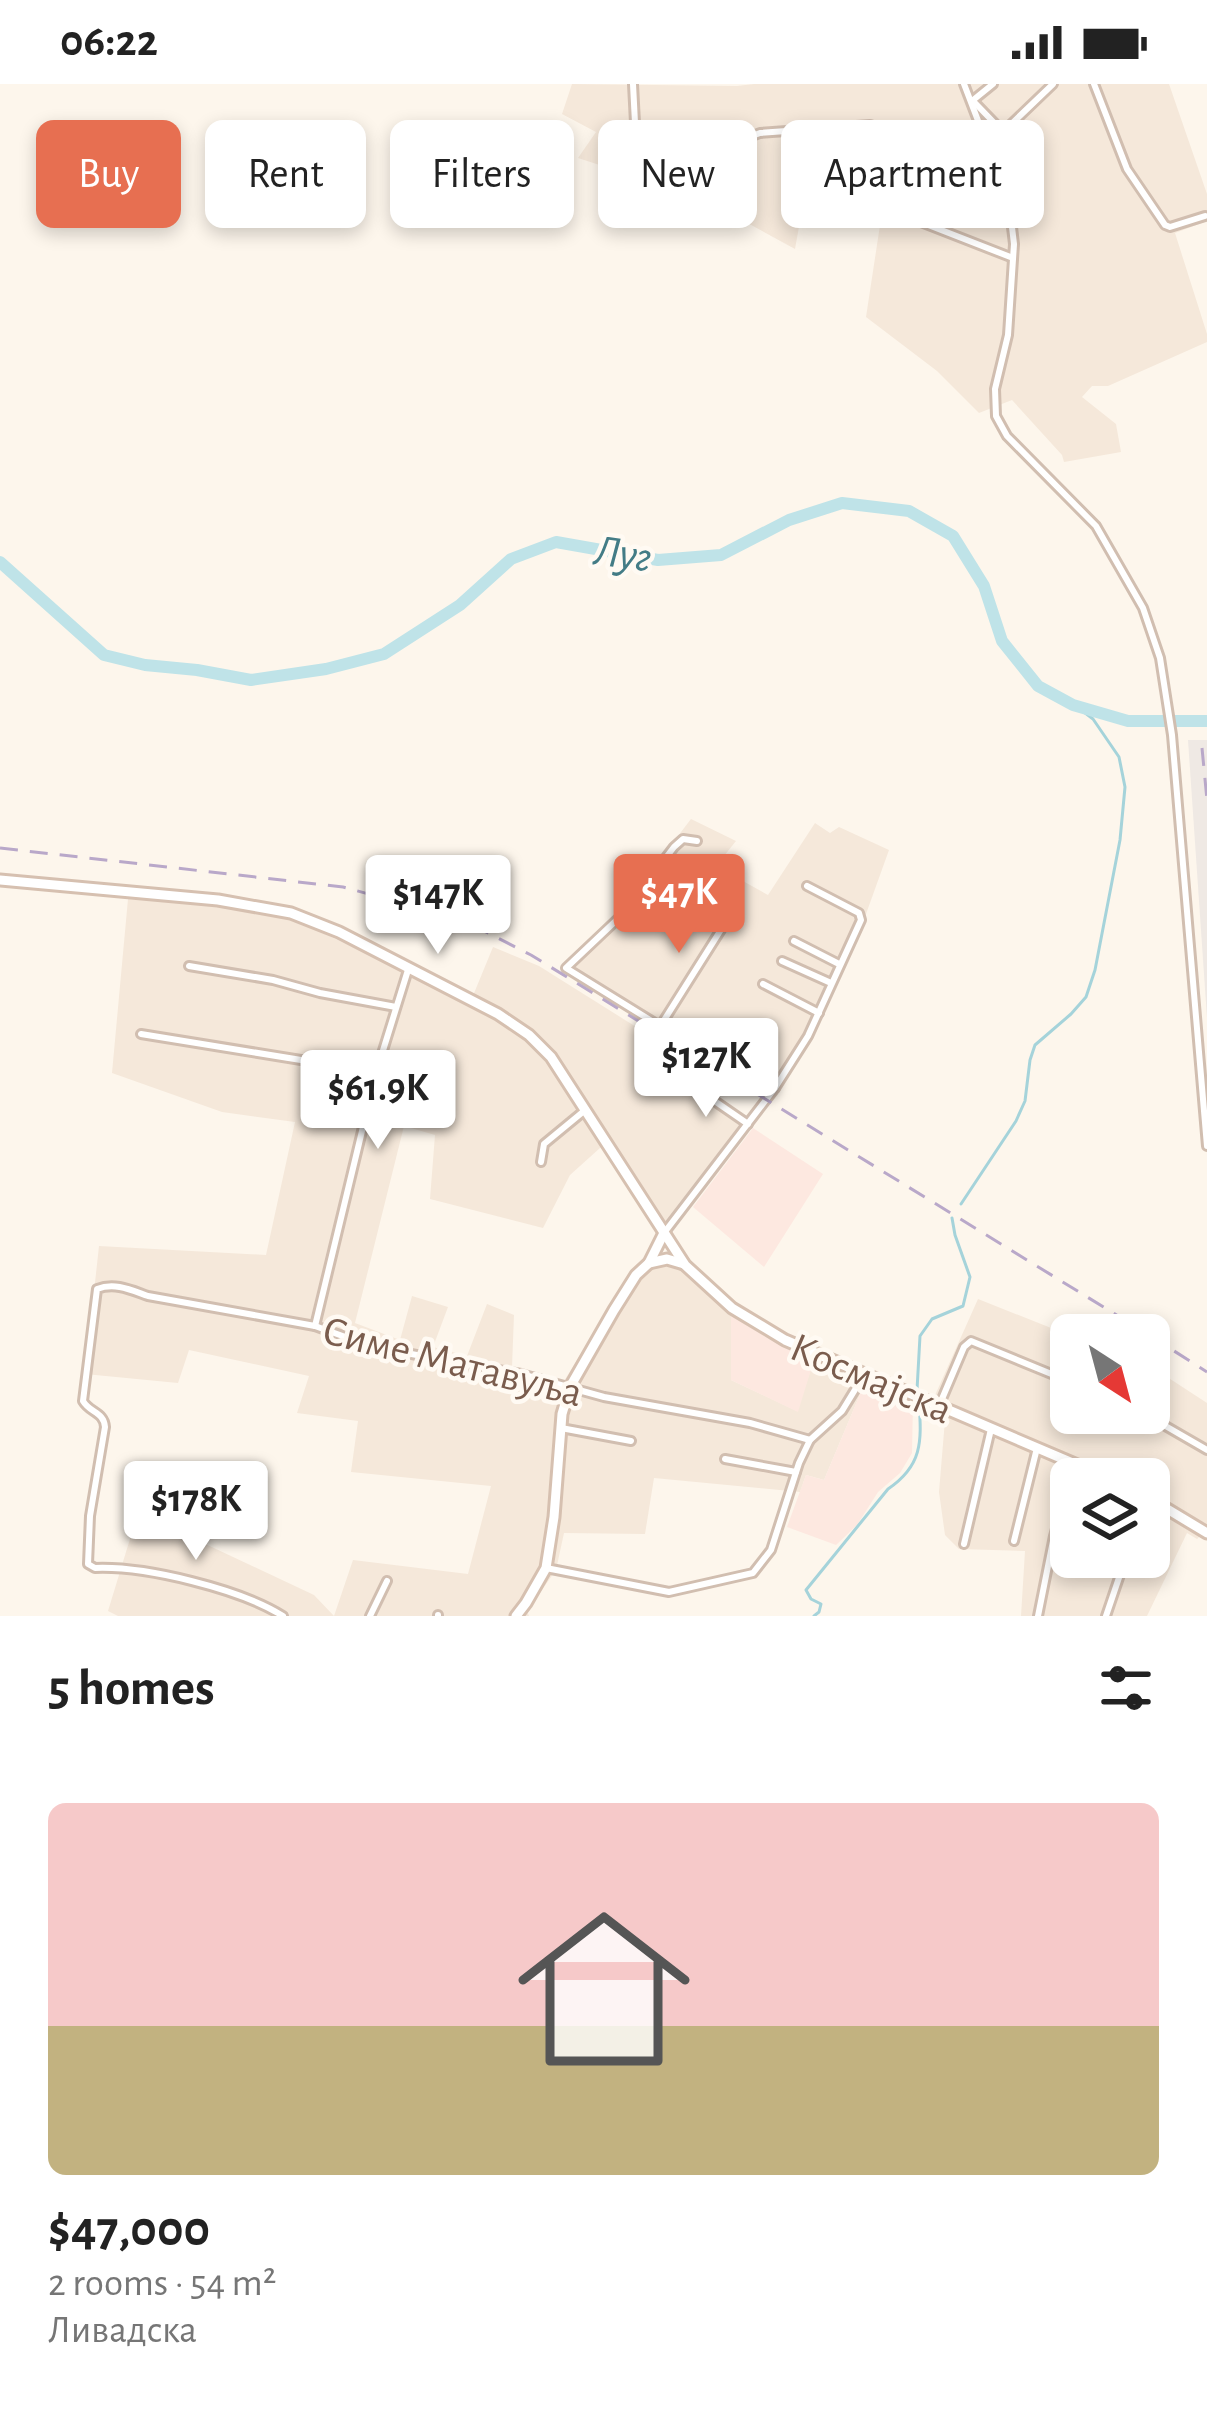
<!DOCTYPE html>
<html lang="en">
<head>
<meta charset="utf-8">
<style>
	body { margin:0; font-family:"Alegreya Sans",sans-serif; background:#f6f6f6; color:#222; height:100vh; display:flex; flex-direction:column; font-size:45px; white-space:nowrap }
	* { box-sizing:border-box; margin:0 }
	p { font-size:39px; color:#767676 }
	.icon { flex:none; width:66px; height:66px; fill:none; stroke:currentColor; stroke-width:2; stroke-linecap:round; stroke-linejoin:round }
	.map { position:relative; height:1532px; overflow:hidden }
	.drawer { display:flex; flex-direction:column; background:#fff; flex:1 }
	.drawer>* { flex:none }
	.top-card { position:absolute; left:36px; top:36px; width:1137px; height:108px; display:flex; gap:24px }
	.needle { width:78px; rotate:144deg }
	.fabs { position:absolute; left:1050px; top:1230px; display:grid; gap:24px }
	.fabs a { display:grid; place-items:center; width:120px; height:120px; border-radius:18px; background:#fff; box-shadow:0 6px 18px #0003; font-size:60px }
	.price { position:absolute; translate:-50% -102px; padding:0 27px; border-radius:12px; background:#fff; color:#222; font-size:39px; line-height:78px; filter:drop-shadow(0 3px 6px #0008) }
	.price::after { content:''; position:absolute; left:50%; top:72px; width:36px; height:27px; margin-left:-18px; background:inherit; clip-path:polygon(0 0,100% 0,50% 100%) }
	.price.current { background:#e76f51; color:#fff }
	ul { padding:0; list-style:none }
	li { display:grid; align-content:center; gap:24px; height:636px; padding:0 48px }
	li+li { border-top:3px solid #e0e0e0 }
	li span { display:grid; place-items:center; height:372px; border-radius:18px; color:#555 }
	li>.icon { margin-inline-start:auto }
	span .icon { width:216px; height:216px; fill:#fffc; stroke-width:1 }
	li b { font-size:51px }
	h2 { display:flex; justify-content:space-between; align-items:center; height:144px; padding:0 48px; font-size:51px }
	.pill { padding:0 42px; border-radius:18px; background:#fff; box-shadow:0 6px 18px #0003; font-size:42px; line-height:108px }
	.pill.current { background:#e76f51; color:#fff }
	.status { display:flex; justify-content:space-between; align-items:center; height:84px; padding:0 60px; background:#fff; direction:ltr }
	.status svg { height:33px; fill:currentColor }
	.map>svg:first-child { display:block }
	.residential { fill:#f5e8da; fill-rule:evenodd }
	.commercial { fill:#fde8e0 }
	.industrial { fill:#efe9e4 }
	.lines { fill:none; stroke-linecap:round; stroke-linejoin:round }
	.stream { stroke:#a5d3da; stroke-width:3 }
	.river { stroke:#bfe3e8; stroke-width:12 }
	.street-casing { stroke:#d1beb0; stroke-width:12 }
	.secondary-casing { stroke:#d6c0b0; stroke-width:15 }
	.street { stroke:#fff; stroke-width:6 }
	.secondary { stroke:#fff; stroke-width:9 }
	.rail { stroke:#b9a8c9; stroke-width:3; stroke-dasharray:18 12; stroke-linecap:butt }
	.labels { text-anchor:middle; stroke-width:9; stroke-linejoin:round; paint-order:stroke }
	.street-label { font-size:42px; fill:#7a5c4d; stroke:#fffaf3 }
	.water-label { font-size:45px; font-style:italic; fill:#437c86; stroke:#fffaf3 }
</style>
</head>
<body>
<div class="status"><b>06:22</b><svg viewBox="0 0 49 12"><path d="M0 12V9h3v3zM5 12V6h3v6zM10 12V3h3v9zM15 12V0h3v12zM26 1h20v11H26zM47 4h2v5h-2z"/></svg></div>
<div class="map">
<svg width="1207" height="1532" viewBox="0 0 1207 1532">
	<rect width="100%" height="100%" fill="#fdf6ec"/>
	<!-- residential -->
	<g class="residential">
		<path d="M572,0L737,2L754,0H1169L1207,110V137L1175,149L1207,250V258L1108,302H1092L1082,313L1116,340L1121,368L1064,378L1062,371L1012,316L979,329L937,287L866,233L893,56L871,45L819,49L814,138L800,137L795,165L720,124L661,101L578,74L596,48L562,30Z"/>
		<path d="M691,735L736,757L716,782L768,811L815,739L830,749L839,743L889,766L866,830L816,941L770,1012L561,884L587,863L628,817Z"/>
		<path d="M128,815L213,819L283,830L470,919L493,863L539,882L692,978L679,997L743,1041L667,1140L610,1055L570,1091L543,1144L430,1115L435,1051L404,1042L355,1239L400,1256L412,1212L448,1223L433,1263L467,1272L487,1220L514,1231L512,1283L564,1297L633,1186L647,1185L663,1178L680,1182L731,1230V1296L797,1327L814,1276L866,1296L824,1396L806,1391L800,1408L654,1394L645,1450L564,1449L556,1486L527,1527L529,1532H118L108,1527L133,1445L184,1450L314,1511L334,1532L353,1476L468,1490L491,1402L351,1388L358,1337L297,1329L309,1292L189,1266L178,1299L85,1290L99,1162L266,1171L295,1038L222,1028L112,989Z"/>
		<path d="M978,1215L1071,1252V1329H1149V1284L1161,1289L1207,1319V1445L1197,1455L1187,1449L1147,1532H1021L1025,1467L959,1465L945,1451L939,1408L945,1336L928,1327ZM1071,1395H1149V1473H1071Z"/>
	</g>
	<!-- commercial -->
	<g class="commercial">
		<path d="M753,1044L823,1090L764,1183L693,1123Z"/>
		<path d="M731,1230L814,1276L798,1328L731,1296Z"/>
		<path d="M866,1296L913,1317L912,1369L900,1389L878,1408L857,1441L836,1461L787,1443L806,1391L824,1396Z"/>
	</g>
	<!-- industrial -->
	<path class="industrial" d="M1188,656H1207V934Z"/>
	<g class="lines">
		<!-- stream -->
		<g class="stream">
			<path d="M961,1120L1016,1037L1025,1017L1030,976L1035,961L1071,930L1086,913L1095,886L1120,756L1125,703L1119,673L1093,635L1076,622"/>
			<path d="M917,1306L920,1252L932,1235L963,1222L970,1193L955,1151L952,1134"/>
			<path d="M814,1532L819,1528L821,1520L811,1515L806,1506L888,1405C922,1382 922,1358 919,1320"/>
		</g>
		<!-- river -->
		<path class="river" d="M0,478L104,571L145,581L197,586L251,596L326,585L384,570L460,521L511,475L556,458L658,476L721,471L789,436L842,419L909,427L953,452L984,502L1002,557L1038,602L1073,621L1128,637H1207"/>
		<!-- street casing -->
		<g class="street-casing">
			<g id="street">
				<path d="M633,0L635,39L642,47L651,50L723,63L760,49L870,41L927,61L1003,101"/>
				<path d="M964,0L1009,118L1014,160L1008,251L995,305L996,332L1007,352L1096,442L1143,524L1160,574L1172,651L1207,1062"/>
				<path d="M1094,0L1127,85L1165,141L1170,143L1205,132"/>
				<path d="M972,17L993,0"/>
				<path d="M975,19L1003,48L1053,0"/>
				<path d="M1004,49L1027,79"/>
				<path d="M895,128L1013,174"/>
				<path d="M697,757L683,755L674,763L623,830L566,884L734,988L775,1004"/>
				<path d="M794,857L839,880"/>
				<path d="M782,877L831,899"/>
				<path d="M189,882L273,896L320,909L396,923"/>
				<path d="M763,900L819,929"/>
				<path d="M661,941L734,825"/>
				<path d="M141,950L375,988"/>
				<path d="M687,998L748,1040"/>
				<path d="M541,1078L544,1060L584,1027"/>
				<path d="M664,1149L775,1004L808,952L861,836L859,829L807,802"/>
				<path d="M315,1242L376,989L408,886"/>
				<path d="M939,1322L964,1263L971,1257L1071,1298"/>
				<path d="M1143,1329L1207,1366"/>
				<path d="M561,1344L631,1357"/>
				<path d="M725,1375L796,1388"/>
				<path d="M1014,1457L1037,1364"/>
				<path d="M964,1460L991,1345"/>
				<path d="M1149,1465L1161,1470"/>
				<path d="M546,1484L669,1508L753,1489L771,1466L799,1379L810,1356L842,1327L864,1291"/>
				<path d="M283,1532C240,1505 146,1482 95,1484L88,1480L90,1432L105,1343C104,1328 90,1329 83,1317L97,1205C115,1198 131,1206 148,1212L315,1242L373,1263L521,1290L604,1313L750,1339L810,1356"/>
				<path d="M370,1532L387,1497"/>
				<path d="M438,1532V1531"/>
				<path d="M1038,1532L1054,1452L1074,1379"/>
				<path d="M1106,1532L1126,1473"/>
			</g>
		</g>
		<!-- secondary casing -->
		<g class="secondary-casing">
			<g id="secondary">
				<path d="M0,796L218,816L291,829L339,848L498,930L529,951L551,973L685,1181L732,1224L785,1256L1110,1395"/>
				<path d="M649,1179L667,1175L684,1180"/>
				<path d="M1149,1414L1207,1449"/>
				<path d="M516,1532L526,1519L546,1484L554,1433L562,1330L570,1303L614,1226L636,1191L649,1179L664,1149"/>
			</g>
		</g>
		<!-- street -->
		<use href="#street" class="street"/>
		<!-- secondary -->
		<use href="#secondary" class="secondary"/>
		<!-- rail -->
		<g class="rail">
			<path d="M1202,664L1207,716"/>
			<path d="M0,764L343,803L435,828L482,846L531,871L1149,1251"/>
			<path d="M1149,1251L1207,1288"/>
		</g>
	</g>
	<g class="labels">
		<!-- street labels -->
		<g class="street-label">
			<text transform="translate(453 1276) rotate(14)" y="15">Симе Матавуља</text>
			<text transform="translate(872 1293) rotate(23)" y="15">Космајска</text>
		</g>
		<!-- water labels -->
		<g class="water-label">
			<text transform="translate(623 468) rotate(8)" y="16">Луг</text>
		</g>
	</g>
</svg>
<div class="fabs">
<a><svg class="needle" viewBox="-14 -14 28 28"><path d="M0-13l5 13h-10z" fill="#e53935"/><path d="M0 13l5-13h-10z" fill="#767676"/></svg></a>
<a><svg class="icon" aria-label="layers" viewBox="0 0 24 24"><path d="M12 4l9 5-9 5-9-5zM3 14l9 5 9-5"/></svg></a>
</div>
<b class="price current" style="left:679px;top:872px">$47K</b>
<b class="price" style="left:438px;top:873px">$147K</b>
<b class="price" style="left:706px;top:1036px">$127K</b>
<b class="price" style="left:378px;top:1068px">$61.9K</b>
<b class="price" style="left:196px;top:1479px">$178K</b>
<div class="top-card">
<a class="pill current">Buy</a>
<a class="pill">Rent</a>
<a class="pill">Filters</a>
<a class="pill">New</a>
<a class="pill">Apartment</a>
</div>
</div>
<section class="drawer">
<h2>5 homes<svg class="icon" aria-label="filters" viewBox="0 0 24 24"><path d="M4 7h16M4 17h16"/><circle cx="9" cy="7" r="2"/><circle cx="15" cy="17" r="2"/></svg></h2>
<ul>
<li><span style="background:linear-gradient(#f6c9c9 60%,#c2b280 0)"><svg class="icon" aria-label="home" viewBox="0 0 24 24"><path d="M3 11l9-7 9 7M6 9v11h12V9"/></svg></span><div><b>$47,000</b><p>2 rooms · 54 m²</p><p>Ливадска</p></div></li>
</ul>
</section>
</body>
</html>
